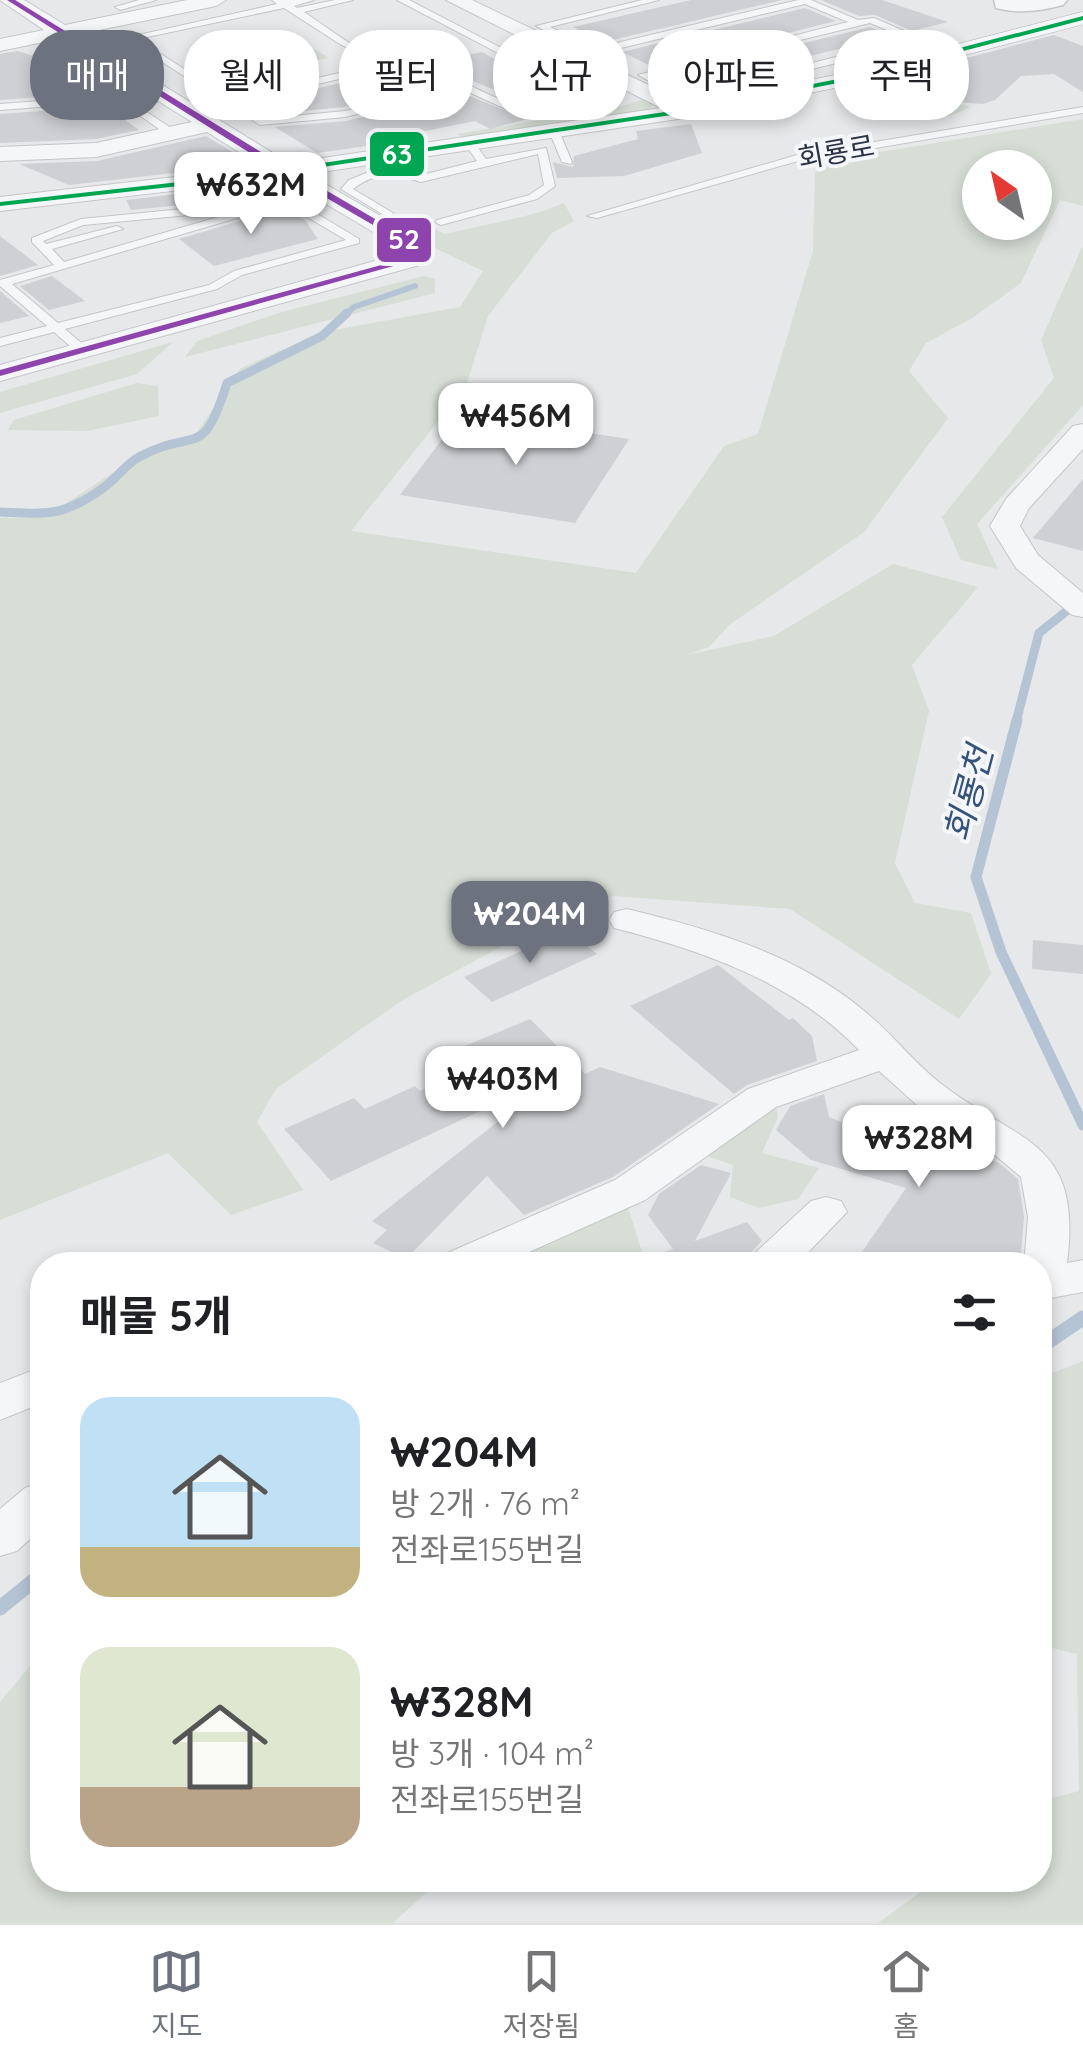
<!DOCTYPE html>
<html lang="ko">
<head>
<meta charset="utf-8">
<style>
	body { margin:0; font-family:Quicksand,"Noto Sans KR",sans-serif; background:#f6f6f6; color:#202124; height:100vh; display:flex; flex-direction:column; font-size:38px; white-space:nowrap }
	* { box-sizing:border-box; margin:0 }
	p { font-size:32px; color:#757577 }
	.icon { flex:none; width:55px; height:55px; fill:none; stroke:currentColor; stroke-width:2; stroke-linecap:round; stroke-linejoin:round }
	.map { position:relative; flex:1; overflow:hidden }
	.drawer { position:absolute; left:30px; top:1252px; width:1022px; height:640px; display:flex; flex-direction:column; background:#fff; border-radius:40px; box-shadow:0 5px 15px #0003 }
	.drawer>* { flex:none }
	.guide { position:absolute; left:30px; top:30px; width:1025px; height:90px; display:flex; gap:20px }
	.needle { width:65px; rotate:326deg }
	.controls { position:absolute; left:962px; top:150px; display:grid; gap:20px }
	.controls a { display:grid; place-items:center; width:90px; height:90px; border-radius:50%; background:#fff; box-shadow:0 5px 15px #0003; font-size:50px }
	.price { position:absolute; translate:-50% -85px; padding:0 22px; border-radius:20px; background:#fff; color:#222; font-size:32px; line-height:65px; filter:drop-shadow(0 2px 5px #0008) }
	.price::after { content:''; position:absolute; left:50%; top:60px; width:30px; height:22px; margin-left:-15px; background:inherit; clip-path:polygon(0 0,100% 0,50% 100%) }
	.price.on { background:#6c737f; color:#fff }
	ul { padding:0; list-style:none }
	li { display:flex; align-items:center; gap:30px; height:250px; padding:0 50px }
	li span { display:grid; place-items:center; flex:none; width:280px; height:200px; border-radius:30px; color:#555 }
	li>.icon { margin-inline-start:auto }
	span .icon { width:120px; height:120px; fill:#fffc; stroke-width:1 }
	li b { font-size:42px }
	h2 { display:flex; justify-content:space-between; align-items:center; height:120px; padding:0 50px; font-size:42px }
	.pill { padding:0 35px; border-radius:40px; background:#fff; box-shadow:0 5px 15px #0003; font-size:35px; line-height:90px }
	.pill.on { background:#6c737f; color:#fff }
	.tab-bar { display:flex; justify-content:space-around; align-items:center; height:140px; border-top:2px solid #e0e0e0; background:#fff; font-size:28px; color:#757577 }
	.tab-bar a { display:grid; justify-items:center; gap:5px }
	.tab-bar .on { color:#6c737f }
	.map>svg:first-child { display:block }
	.green { fill:#d6ded6; fill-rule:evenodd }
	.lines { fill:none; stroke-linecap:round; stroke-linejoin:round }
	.stream-far3 { stroke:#b4c4d5; stroke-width:6 }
	.stream-far2 { stroke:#b4c4d5; stroke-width:9 }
	.stream-far1 { stroke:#b4c4d5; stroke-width:11 }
	.stream { stroke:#b4c4d5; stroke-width:15 }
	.building { fill:#ced0d3 }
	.service-casing { stroke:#c4c6c8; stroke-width:2 }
	.minor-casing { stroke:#c4c6c8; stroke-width:2 }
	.tertiary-casing { stroke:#c4c6c8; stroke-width:3 }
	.service { fill:#f5f6f7; fill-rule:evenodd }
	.minor { fill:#f5f6f7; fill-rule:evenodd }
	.tertiary { fill:#f5f6f7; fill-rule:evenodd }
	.bus-1-casing { stroke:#f4f6f9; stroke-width:8 }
	.bus-2-casing { stroke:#f4f6f9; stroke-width:8 }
	.bus-1 { fill:#00a651; fill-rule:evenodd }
	.bus-2 { fill:#8e44ad; fill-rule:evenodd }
	.labels { text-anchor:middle; stroke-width:8; stroke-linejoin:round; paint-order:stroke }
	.far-street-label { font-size:28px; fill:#2b3445; stroke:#f4f6f9 }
	.water-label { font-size:35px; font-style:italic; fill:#34527a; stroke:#f4f6f9 }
	.line-badge { stroke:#f4f6f9; stroke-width:4 }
	.badge-label { font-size:28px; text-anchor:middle; font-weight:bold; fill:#fff }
</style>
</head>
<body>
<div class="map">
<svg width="1083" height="1923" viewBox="0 0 1083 1923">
	<rect width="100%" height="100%" fill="#e6e8ea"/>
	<!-- green -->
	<g class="green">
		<path d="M300,40L329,58L220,81L193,63Z"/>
		<path d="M916,76L927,81L926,92L970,107C952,116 935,124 922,104L896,110L889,120L875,109L883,83Z"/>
		<path d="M642,100L653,105L645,113L467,140L457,134L619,107Z"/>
		<path d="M1083,119V206L1060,200L1021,283L972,318L926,343L909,371L948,418L864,532L729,625L709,647L686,655L774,636L893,564L978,587L912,665L929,711L895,863L915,903L971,913L991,974L959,1019L790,909L613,896L500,947L401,1001L276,1089L257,1122L303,1190L231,1215L168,1153L0,1220V518L45,517L120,468L195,435L241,368L323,332L460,307L483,271L439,250L397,222L412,218L445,234C484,224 528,219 564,203L574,221L552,233L488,316L466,386L351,531L636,573L724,446L758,434L813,251L815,172L856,156ZM980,168H1035V222H980Z"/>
		<path d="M1083,245V405L977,524L998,569L961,560L942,517L1054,378L1041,340Z"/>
		<path d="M424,276L435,279V293L185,357L197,341L282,312Z"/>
		<path d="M173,342L137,374L0,413V392Z"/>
		<path d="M137,383L158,386L159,416L87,431L8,430L14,420Z"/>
		<path d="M774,1095L778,1117L762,1153L819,1168L798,1199L759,1208L730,1197L733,1165L695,1152Z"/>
		<path d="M624,1195L643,1255L630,1265H477Z"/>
		<path d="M1083,1361V1923H878L919,1893L926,1880H1040V1801L1079,1791L1077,1654L1040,1645V1378Z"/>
		<path d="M42,1652V1880H440L393,1923H0V1702Z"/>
	</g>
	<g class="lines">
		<!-- stream-far3 -->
		<path class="stream-far3" d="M344,316L354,307L415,286"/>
		<!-- stream-far2 -->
		<g class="stream-far2">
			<path d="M0,512C48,514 63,517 103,488C116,479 126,464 139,457C196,426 202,463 227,383L322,336L347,313"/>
			<path d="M1016,722L1039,633L1083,598"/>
		</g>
		<!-- stream-far1 -->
		<path class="stream-far1" d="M1017,720L976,877L1001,952L1083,1125"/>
		<!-- stream -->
		<g class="stream">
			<path d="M1040,1347L1083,1318"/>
			<path d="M0,1608L42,1574"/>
		</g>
	</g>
	<!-- building -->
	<g class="building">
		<path d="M691,0H782L604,42L573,27Z"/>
		<path d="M821,0H882L948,22L912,31L875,15L859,16Z"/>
		<path d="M805,8L836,21L653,67L622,52Z"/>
		<path d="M870,27L891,36L689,86L669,76Z"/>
		<path d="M1054,35L1083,46V92L1054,74L1021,76L995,100L983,104L951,102L934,95L938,71L948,63Z"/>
		<path d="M18,51L99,77L103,93L0,100V54Z"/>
		<path d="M482,52L574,103L529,104L429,63Z"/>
		<path d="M392,71L419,73L443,84L344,107L263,115L246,105Z"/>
		<path d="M462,93L527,119L490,129L475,121L406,135L411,140L317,153L275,127L346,121Z"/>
		<path d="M106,106L139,130L96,139L0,143V114Z"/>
		<path d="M691,124L702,153L624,176L557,178L553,162L573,167L574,156L638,139L636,131Z"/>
		<path d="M206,136L252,164L69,185L19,164L97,161Z"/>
		<path d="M280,182L287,193L251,203L244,199L131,210L126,200Z"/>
		<path d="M284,208L305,220L318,239L214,266L179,239Z"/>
		<path d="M0,236L38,265L0,276Z"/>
		<path d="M52,276L85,301L49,310L20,286Z"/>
		<path d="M0,291L29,316L0,323Z"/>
		<path d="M461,414L629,439L575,523L400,495Z"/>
		<path d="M1083,479V551L1033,538Z"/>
		<path d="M568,930L597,954L492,1002L464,977Z"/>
		<path d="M1033,940L1083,945V974L1032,969Z"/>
		<path d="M718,965L789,1020L793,1018L812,1036L817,1061L747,1085L734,1094L630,1006Z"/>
		<path d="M530,1019L585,1074L600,1067L719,1104L613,1177L524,1215L487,1176L406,1259L373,1243L387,1230L372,1221L520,1104L514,1095L331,1181L284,1129L354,1098L365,1109L415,1086L420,1091L483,1063L465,1046Z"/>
		<path d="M824,1094L829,1117L860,1129L883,1115L918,1125L913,1136L999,1163L1018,1179L1024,1217L1020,1265H853L906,1188L811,1160L776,1130L790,1106Z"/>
		<path d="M701,1165L731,1173L695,1241L747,1222L762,1241L751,1252L713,1265H639L638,1262L673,1249L648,1215L659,1194Z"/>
	</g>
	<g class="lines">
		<!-- service casing -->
		<g class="service-casing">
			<g id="service">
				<path d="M139,0H156L120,10L115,7Z"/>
				<path d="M272,0H314L294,6L297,8L335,0H353L304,12C330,29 361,55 392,62C405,65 417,61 430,67C483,88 532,129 590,101L397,0H409L603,101L580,114L554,118L532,116L506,109L462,89L345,117L260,125L125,38L277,4ZM284,8L340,44L379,64L230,98L214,88L282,71L277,68L207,84L138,39ZM390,67L420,69L454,85L345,111L262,119L237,103Z"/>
				<path d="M642,0H659L550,27L583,43L604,46L798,0H811L858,20L874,18L955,53L947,55L918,43L685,100L638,75L848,22L805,4L604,52L578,48L536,26ZM870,23L909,39L686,94L652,76Z"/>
				<path d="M121,95L177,132V136H169L119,101L0,110V104Z"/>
				<path d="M1083,107V113L798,161L597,218L587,216L797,155Z"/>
				<path d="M554,128L559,131L572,162L571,164L562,162L549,131Z"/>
				<path d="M470,141L474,142L486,159L546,148L555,186L537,199L441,225L435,222L437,220L529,195L544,185L538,154L421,182C396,174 375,171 353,189L393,213V217L389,218L341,189L349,180L371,171L392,168L422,175L477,161L465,144Z"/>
				<path d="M320,187L325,190L324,192L296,201L359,239V243L242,275L217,289L65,329L86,347V353H78L54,332L0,346V338L47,326L0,286V280L54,265L32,242V238L81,219L244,203L248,204V208ZM285,204L346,240L234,271L209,285L58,323L12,284ZM242,210L64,262L52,249L123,229L117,226L46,244L43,241L83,225Z"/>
			</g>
		</g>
		<!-- minor casing -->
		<g class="minor-casing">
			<g id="minor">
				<path d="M0,0H24L65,25L187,0H226L216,6L80,34L289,163L661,108L446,0H472L688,104L847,73L1083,12V24L848,85L685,118L308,174L429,244L432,249L427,263L0,381V365L407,252L282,178L0,211V197L263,167L207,132L96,157L0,161V147L96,143L192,122L58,39L0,51V39L44,30Z"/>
				<path d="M1083,424V449L1029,508L1020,526L1038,555L1083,593V617L1072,615L1016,568L990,526L1006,499L1073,426Z"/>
				<path d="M627,909C710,929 796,954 863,1010C891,1032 912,1061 940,1083C1018,1144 1083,1138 1067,1263L1083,1260V1292L1040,1300V1265H1024L1028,1217L1021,1177L995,1155L918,1106L879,1071L776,1107L645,1200L500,1265H438L445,1254L615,1180L748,1089L859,1050C793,982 704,951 614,928L609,920L614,912Z"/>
				<path d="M826,1197L841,1201L847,1212L796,1265H747L754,1254L811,1201Z"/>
				<path d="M42,1367V1403L0,1420V1383Z"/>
				<path d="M42,1482V1528L17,1551L0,1556V1509L25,1488Z"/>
			</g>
		</g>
		<!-- tertiary casing -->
		<g class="tertiary-casing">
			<path id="tertiary" d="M994,0H1067L1063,5C1041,11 1018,14 996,8Z"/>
		</g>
		<!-- service -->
		<use href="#service" class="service"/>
		<!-- minor -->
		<use href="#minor" class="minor"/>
		<!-- tertiary -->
		<use href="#tertiary" class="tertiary"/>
		<!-- bus-1 casing -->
		<g class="bus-1-casing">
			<path id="bus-1" d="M1083,16V20L848,81L685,113L242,179L0,206V202L242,175L685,109L848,77Z"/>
		</g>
		<!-- bus-2 casing -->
		<g class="bus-2-casing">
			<path id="bus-2" d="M7,0H15L264,154L423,247L422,258L0,376V370L414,256L416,250L258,158Z"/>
		</g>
		<!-- bus-1 -->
		<use href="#bus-1" class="bus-1"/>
		<!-- bus-2 -->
		<use href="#bus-2" class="bus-2"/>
	</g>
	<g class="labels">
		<!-- far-street labels -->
		<g class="far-street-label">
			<text transform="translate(836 152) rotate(-10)" y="10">회룡로</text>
		</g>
		<!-- water labels -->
		<g class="water-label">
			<text transform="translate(969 794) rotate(-75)" y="12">회룡천</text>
		</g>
	</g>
	<g class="line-badge">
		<rect x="368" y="130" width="58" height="48" rx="10" fill="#00a651"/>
		<rect x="375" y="216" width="58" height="48" rx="10" fill="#8e44ad"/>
	</g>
	<g class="badge-label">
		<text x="397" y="164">63</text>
		<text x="404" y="249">52</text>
	</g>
</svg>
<div class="controls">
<a><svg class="needle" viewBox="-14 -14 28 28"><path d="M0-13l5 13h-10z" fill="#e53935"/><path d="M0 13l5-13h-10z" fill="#757577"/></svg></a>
</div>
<b class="price" style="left:251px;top:237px">₩632M</b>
<b class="price" style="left:516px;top:468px">₩456M</b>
<b class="price on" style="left:530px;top:966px">₩204M</b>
<b class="price" style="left:503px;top:1131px">₩403M</b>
<b class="price" style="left:919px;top:1190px">₩328M</b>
<div class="guide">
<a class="pill on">매매</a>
<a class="pill">월세</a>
<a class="pill">필터</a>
<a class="pill">신규</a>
<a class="pill">아파트</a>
<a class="pill">주택</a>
</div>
<section class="drawer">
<h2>매물 5개<svg class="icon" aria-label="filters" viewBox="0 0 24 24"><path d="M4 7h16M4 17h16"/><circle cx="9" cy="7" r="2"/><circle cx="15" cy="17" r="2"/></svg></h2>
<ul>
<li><span style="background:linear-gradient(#bfe0f5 75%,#c2b280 0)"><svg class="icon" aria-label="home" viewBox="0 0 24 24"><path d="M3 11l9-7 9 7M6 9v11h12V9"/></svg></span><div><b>₩204M</b><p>방 2개 · 76 m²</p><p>전좌로155번길</p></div></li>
<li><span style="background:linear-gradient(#dfe7d0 70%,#b9a48a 0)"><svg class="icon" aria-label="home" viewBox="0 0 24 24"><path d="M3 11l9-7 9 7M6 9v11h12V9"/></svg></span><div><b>₩328M</b><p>방 3개 · 104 m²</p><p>전좌로155번길</p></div></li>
</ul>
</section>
</div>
<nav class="tab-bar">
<a class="on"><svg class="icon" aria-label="map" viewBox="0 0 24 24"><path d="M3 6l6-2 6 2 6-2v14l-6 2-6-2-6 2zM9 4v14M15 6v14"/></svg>지도</a>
<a><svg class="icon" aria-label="saved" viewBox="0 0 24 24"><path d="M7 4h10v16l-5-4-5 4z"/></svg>저장됨</a>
<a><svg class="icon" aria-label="home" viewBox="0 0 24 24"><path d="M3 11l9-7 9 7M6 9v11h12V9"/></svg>홈</a>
</nav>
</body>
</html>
